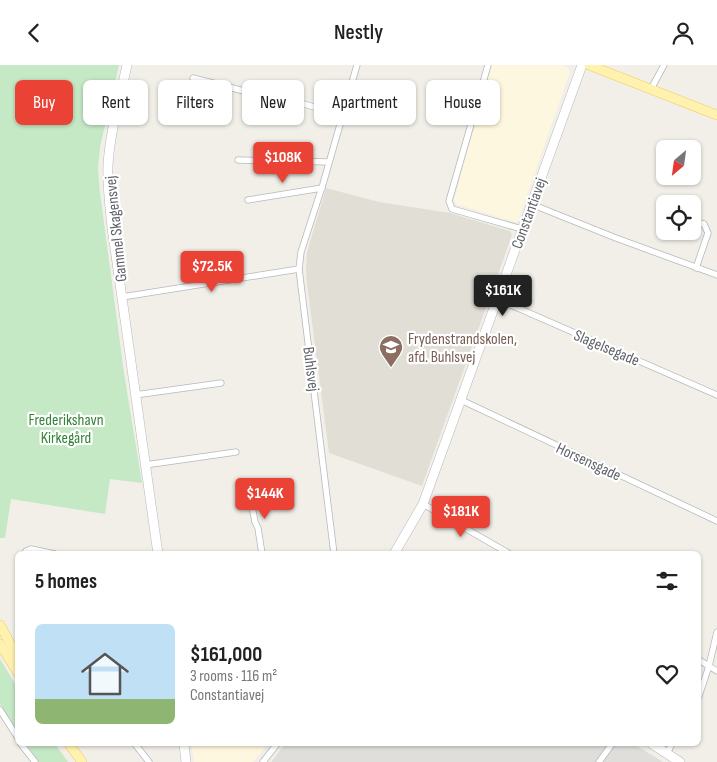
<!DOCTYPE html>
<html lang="en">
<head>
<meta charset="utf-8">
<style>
	body { margin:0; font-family:"Sofia Sans Condensed",sans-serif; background:#f6f6f6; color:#222; height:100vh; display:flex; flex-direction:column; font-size:19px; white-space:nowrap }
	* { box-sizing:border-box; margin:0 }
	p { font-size:16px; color:#767676 }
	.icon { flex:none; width:28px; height:28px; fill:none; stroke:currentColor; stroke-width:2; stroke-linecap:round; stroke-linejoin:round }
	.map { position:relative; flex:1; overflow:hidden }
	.details { position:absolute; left:15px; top:486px; width:686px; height:195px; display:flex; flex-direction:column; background:#fff; border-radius:8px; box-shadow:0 1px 4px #0004 }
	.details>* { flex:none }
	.guide { position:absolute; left:15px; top:15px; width:688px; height:45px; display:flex; gap:10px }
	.needle { width:32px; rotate:209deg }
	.fabs { position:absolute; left:656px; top:75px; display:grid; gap:10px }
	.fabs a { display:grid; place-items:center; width:45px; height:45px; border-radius:8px; background:#fff; box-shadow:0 1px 4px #0004; font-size:25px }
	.price { position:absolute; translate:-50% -42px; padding:0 11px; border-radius:5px; background:#ea4335; color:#fff; font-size:16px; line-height:32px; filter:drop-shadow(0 1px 2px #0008) }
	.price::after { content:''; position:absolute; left:50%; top:30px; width:15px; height:11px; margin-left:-8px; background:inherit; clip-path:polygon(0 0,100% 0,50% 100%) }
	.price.active { background:#222; color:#fff }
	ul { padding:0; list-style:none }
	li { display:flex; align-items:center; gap:15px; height:125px; padding:0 20px }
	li+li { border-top:1px solid #e0e0e0 }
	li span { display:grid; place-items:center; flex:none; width:140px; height:100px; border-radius:8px; color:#555 }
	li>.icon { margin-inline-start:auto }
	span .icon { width:60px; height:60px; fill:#fffc; stroke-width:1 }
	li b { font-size:21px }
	h2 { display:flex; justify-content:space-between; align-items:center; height:60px; padding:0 20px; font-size:21px }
	.chip { padding:0 18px; border-radius:8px; background:#fff; box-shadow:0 1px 4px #0004; font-size:18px; line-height:45px }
	.chip.active { background:#ea4335; color:#fff }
	header { display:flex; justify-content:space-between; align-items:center; height:65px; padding:0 20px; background:#fff; font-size:22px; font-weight:600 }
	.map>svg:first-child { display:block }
	.commercial { fill:#fef7e0 }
	.industrial { fill:#e0deda }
	.education { fill:#e1ded6 }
	.green { fill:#c5e8c5 }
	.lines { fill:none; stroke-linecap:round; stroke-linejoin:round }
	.street-casing { stroke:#b5b8bc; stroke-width:7 }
	.secondary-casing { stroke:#b6babf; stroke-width:10 }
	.primary-casing { stroke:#f2c960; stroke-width:10 }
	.street { stroke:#fff; stroke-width:5.5 }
	.secondary { stroke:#fff; stroke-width:9 }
	.primary { stroke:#fff2af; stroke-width:9 }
	.labels { text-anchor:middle; stroke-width:4.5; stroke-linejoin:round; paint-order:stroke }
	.street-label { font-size:16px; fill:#5f6368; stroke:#fff }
	.education-label { font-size:16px; fill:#785e54; stroke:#fff; text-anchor:start }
	.park-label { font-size:16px; fill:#348238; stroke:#fff }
</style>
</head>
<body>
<header><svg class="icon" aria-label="back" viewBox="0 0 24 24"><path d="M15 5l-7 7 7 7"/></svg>Nestly<svg class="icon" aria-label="person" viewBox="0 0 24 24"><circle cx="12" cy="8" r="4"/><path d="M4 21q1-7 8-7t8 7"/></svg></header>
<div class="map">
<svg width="717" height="697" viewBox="0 0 717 697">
	<rect width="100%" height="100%" fill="#f1efe8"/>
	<!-- commercial -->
	<g class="commercial">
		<path d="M492,0H561L568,3L570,7L518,156L515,157L456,139L454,135Z"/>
		<path d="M191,679H268L253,697H194Z"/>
	</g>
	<!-- industrial -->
	<path class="industrial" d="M285,679H634L663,697H271Z"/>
	<!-- education -->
	<path class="education" d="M326,123L379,137L450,148L510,166L512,170L422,421L329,388L307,219L306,205L307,187Z"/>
	<!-- green -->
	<g class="green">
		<path d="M0,0H119L100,82L98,104L100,128L124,308L142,418L110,414L105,449L11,434L5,473H0Z"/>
		<path d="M0,594L17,622V667L0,639Z"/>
		<path d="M26,679H55L68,697H39Z"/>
	</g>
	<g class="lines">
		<!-- street casing -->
		<g class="street-casing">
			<g id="street">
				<path d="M488,0L449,136L452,144L522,164"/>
				<path d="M193,13L248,27L264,28L343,50"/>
				<path d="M651,24L664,0"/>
				<path d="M238,95L329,97"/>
				<path d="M248,135L322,123"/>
				<path d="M531,139L616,173L717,210"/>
				<path d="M692,156L704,159L708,168L696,203"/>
				<path d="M122,232L299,204"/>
				<path d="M497,234L717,330"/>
				<path d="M135,330L221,318"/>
				<path d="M461,335L717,456"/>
				<path d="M145,400L236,387"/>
				<path d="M249,426L255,457L258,463L262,489"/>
				<path d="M423,439L510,489"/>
				<path d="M24,489L26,486L31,484L55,489"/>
				<path d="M334,489L299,204L301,187L323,119L357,0"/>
				<path d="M699,595L717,606"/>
				<path d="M699,631L709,601L717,567"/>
				<path d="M0,645L18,673"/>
				<path d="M21,679L35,697"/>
				<path d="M135,679L149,697"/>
				<path d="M667,688L672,679"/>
				<path d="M263,697L277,679"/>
				<path d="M599,697L612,679"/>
			</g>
		</g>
		<!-- secondary casing -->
		<g class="secondary-casing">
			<g id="secondary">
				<path d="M127,0C120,33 110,66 108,100C107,120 110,142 112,162L158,489"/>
				<path d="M394,489L423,439L582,0"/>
				<path d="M184,679L186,697"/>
				<path d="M652,679L680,697"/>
			</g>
		</g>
		<!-- primary casing -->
		<g class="primary-casing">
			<g id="primary">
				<path d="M589,0L717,50"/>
				<path d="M0,560L18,593"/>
				<path d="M0,579L18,608"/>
				<path d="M69,679L82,697"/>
			</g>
		</g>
		<!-- street -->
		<use href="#street" class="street"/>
		<!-- secondary -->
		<use href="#secondary" class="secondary"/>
		<!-- primary -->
		<use href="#primary" class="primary"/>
	</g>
	<!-- icons -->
	<defs>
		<g id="school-pin" transform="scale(1.25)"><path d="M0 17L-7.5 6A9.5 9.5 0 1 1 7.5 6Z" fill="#8d6e63" stroke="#fff"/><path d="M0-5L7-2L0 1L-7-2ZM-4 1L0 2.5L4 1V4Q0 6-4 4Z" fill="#fff"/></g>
	</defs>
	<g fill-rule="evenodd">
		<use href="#school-pin" x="391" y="282"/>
	</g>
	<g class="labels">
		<!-- street labels -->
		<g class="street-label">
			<text transform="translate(528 148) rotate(-70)" y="6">Constantiavej</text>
			<text transform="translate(115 164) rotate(-96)" y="6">Gammel Skagensvej</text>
			<text transform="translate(607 282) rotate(23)" y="6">Slagelsegade</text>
			<text transform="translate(312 304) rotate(83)" y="6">Buhlsvej</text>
			<text transform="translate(589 396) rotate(25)" y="6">Horsensgade</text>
		</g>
		<!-- education labels -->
		<g class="education-label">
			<text x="408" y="279">Frydenstrandskolen,<tspan x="408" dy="18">afd. Buhlsvej</tspan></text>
		</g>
		<!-- park labels -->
		<g class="park-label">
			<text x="66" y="360">Frederikshavn<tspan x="66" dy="18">Kirkegård</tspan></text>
		</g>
	</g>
</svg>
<div class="fabs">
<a><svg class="needle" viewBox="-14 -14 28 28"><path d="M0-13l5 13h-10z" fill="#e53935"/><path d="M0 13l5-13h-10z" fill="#767676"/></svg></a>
<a><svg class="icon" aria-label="locate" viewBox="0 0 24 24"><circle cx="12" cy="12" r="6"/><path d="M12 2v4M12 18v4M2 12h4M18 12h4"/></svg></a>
</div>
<b class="price" style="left:283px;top:119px">$108K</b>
<b class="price" style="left:212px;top:228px">$72.5K</b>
<b class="price active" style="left:503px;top:252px">$161K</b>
<b class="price" style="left:265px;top:455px">$144K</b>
<b class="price" style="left:461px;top:473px">$181K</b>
<div class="guide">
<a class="chip active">Buy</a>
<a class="chip">Rent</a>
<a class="chip">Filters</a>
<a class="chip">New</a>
<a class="chip">Apartment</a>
<a class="chip">House</a>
</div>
<section class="details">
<h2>5 homes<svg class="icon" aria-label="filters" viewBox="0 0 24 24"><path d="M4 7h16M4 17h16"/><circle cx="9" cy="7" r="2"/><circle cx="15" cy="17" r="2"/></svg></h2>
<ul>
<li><span style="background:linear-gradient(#bfe0f5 75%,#8fb573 0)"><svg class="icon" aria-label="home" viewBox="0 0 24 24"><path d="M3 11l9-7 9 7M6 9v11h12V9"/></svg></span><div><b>$161,000</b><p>3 rooms · 116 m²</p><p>Constantiavej</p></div><svg class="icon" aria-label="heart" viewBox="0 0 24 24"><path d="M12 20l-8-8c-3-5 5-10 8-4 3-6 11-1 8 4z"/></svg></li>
</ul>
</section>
</div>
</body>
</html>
